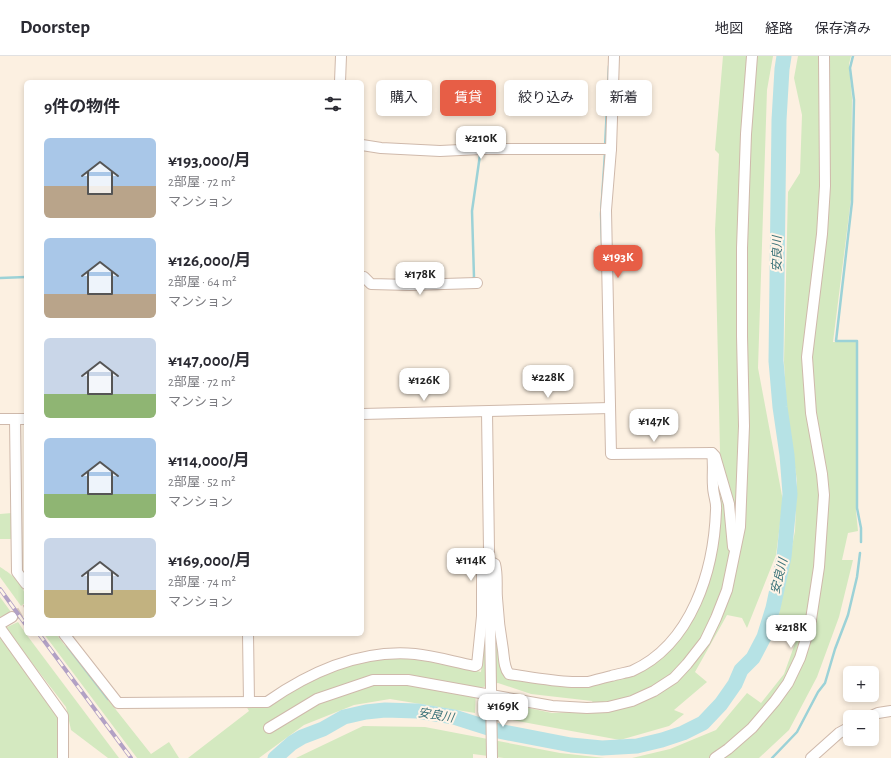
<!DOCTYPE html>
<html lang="ja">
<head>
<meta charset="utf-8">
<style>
	body { margin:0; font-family:"Alegreya Sans","Noto Sans JP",sans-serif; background:#f2f2f3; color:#2b2b33; height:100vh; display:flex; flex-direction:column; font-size:15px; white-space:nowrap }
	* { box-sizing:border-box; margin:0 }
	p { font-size:13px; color:#7c7c81 }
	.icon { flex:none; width:22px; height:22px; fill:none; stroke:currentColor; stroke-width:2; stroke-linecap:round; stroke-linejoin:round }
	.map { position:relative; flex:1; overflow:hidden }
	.panel { position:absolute; left:24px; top:24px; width:340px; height:556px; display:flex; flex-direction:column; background:#fff; border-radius:6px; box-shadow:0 2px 6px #0003 }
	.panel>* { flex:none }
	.banner { position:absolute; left:376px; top:24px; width:380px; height:36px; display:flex; gap:8px }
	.tools { position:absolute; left:843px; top:610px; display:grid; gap:8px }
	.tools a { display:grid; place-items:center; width:36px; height:36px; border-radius:6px; background:#fff; box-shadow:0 2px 6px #0003; font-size:20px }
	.price { position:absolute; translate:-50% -34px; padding:0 9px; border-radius:8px; background:#fff; color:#222; font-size:13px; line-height:26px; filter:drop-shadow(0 1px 2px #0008) }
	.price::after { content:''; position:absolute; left:50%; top:24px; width:12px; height:9px; margin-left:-6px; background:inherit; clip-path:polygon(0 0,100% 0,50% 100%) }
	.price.on { background:#e75e46; color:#fff }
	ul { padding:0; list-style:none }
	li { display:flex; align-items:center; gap:12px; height:100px; padding:0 20px }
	li span { display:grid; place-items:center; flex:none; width:112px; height:80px; border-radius:6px; color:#555 }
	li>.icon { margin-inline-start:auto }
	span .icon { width:48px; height:48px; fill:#fffc; stroke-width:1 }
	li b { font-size:17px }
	h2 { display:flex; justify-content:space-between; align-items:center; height:48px; padding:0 20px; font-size:17px }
	.chip { padding:0 14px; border-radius:6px; background:#fff; box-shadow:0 2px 6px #0003; font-size:14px; line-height:36px }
	.chip.on { background:#e75e46; color:#fff }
	header { display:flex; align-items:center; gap:24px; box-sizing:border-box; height:56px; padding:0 20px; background:#fff; border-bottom:1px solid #e1e1e2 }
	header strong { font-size:19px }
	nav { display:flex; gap:22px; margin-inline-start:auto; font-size:14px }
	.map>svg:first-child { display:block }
	.green { fill:#d4e9c0 }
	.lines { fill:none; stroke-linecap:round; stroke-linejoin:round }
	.stream { stroke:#9cd2d7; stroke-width:2.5 }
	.river { stroke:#b6e2e5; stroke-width:15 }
	.minor-tunnel { stroke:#dac9bb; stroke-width:10; stroke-dasharray:10 5; stroke-linecap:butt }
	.minor-casing { stroke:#cfb9ab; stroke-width:12 }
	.minor { stroke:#fff; stroke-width:10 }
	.rail-casing { stroke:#b2a1c5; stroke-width:4 }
	.rail { stroke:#fff4e7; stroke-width:2.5; stroke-dasharray:8; stroke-linecap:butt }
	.labels { text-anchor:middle; stroke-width:4; stroke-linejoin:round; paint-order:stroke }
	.water-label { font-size:12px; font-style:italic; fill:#3c7379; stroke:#fff4e7 }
</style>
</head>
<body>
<header>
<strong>Doorstep</strong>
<nav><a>地図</a><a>経路</a><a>保存済み</a></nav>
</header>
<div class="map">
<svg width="891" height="702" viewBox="0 0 891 702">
	<rect width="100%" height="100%" fill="#fcf0e1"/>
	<!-- green -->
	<g class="green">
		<path d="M723,0H773L767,34L758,312L783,445L776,499L747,572L742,562L727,559L695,616L707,626L674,654L684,658L669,670L620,684L512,664L515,649L552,657L598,655L592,645L531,638L498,627L476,633L475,657L390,643L354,649L304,669L259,702H188L249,655L246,650L303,627L342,609L381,602L429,604L481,616L486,552H494L504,620L569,629L632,617L668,596L693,561L709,520L715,424L720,395L715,174L719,98L715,94Z"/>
		<path d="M798,0H851L849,8L852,42L851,143L833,286H856V455L858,475L848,477L842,504H853L839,561L817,621L789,674L759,702H632L670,693L716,674L747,637L761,647L784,618L797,582L789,577L778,563L795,475L797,425L787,357L784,306L788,136L800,117L802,59L794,22Z"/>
		<path d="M12,457V483H0V458Z"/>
		<path d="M0,511C13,519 26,530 26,546L21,550L0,521Z"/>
		<path d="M0,541L11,556L0,561Z"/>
		<path d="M18,566L26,578L119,702H108L71,674L66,651L5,572Z"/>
		<path d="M44,578H56L151,698L169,686L179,702H137Z"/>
		<path d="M0,580L60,662V702H0Z"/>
		<path d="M363,670L425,671L560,697L605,702H504L473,698V702H296Z"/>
	</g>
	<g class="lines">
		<!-- stream -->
		<g class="stream">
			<path d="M853,0L850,12L854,44L852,146L836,285H857V452L861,472V486"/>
			<path d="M605,91L609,10"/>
			<path d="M602,187L601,158L605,97"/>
			<path d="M0,222L26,221"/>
			<path d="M472,224L474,221L472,155L480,99L482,97"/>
			<path d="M67,590L108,643"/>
			<path d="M772,702L797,676L818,636L825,627L835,593L848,559L857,521L860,497"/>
		</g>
		<!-- river -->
		<path class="river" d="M275,702L292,687L302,681L323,673L344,661L366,656L385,654L417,655L454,661L498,675L571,689L602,692L637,690L662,684L683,677L703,667L721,648L735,628L741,614L753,602L764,581L773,552L784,501L790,438L787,399L780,351L776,305L779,64L782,13L784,0"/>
		<!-- minor-tunnel -->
		<path class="minor-tunnel" d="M12,561L26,553"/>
		<!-- minor casing -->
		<g class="minor-casing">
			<g id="minor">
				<path d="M614,0L611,93L606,154L611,398L712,397L715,400L729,448L733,491"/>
				<path d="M340,26L341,0"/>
				<path d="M362,89L381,92L440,95L481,93H611"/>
				<path d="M362,221H364L371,228L410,229L477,227"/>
				<path d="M487,356L492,702"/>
				<path d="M362,358L610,352"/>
				<path d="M0,363H26"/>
				<path d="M15,363L17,516L26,528"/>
				<path d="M0,568L12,561"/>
				<path d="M0,572L63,660V702"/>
				<path d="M64,578L118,647L267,646C310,616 361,593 415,598C435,600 454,606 475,610L477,609L482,560V515L485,509L489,505L495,508C498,520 496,531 497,542C498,560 500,577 503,594C504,602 504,612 509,618C530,621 551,625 572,626C577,626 583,626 588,626C595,624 603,622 611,620C618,618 625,617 632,615C692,588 714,514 716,454C717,446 713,439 713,430C712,419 714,409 712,397"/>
				<path d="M248,578L249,646"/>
				<path d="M869,661L878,657L891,655"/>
				<path d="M269,672L317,643L373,624H408L552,650L587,652L608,651L632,645L654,635L674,622L687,608L705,585L716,562L727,534L740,471L744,370L742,280V192L746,78L752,0"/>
				<path d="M715,702L728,693L752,672L775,645L788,627L800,602L810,570L819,511L824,439L822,418L811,357L807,301L822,178L825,130L824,0"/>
				<path d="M811,702L839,677L850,671"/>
			</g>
		</g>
		<!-- minor -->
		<use href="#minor" class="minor"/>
		<!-- rail casing -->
		<g class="rail-casing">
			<g id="rail">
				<path d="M0,533L26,569"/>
				<path d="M39,578L131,702"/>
			</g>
		</g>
		<!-- rail -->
		<use href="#rail" class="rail"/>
	</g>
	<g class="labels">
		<!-- water labels -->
		<g class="water-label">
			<text transform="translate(777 198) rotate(-89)" y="4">安良川</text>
			<text transform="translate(779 520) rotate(-76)" y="4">安良川</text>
			<text transform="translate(436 659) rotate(9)" y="4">安良川</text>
		</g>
	</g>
</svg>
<div class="tools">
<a>+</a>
<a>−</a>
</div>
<b class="price" style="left:481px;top:104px">¥210K</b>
<b class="price on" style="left:618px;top:223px">¥193K</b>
<b class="price" style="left:420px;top:240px">¥178K</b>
<b class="price" style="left:548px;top:343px">¥228K</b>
<b class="price" style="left:424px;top:346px">¥126K</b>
<b class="price" style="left:654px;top:387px">¥147K</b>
<b class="price" style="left:471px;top:526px">¥114K</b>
<b class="price" style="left:791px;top:593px">¥218K</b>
<b class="price" style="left:503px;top:672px">¥169K</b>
<div class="banner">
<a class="chip">購入</a>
<a class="chip on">賃貸</a>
<a class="chip">絞り込み</a>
<a class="chip">新着</a>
</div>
<section class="panel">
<h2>9件の物件<svg class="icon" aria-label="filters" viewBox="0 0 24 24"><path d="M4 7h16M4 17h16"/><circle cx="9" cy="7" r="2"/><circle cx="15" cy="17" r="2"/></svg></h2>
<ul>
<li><span style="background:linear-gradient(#a9c7e8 60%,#b9a48a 0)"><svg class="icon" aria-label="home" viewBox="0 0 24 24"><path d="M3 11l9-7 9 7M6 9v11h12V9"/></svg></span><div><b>¥193,000/月</b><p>2部屋 · 72 m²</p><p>マンション</p></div></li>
<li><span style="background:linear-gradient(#a9c7e8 70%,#b9a48a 0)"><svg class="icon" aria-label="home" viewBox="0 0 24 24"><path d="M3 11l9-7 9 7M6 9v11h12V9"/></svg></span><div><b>¥126,000/月</b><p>2部屋 · 64 m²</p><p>マンション</p></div></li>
<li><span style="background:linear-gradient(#c9d6e8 70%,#8fb573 0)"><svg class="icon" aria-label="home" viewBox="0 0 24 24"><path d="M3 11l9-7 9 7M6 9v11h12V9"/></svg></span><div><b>¥147,000/月</b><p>2部屋 · 72 m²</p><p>マンション</p></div></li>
<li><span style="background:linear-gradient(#a9c7e8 70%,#8fb573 0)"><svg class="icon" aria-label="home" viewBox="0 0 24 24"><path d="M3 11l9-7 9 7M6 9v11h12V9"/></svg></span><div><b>¥114,000/月</b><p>2部屋 · 52 m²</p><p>マンション</p></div></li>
<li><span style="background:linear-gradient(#c9d6e8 65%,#c2b280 0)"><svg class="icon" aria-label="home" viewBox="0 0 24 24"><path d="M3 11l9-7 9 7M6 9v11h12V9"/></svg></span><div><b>¥169,000/月</b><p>2部屋 · 74 m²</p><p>マンション</p></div></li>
</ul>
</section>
</div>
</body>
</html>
